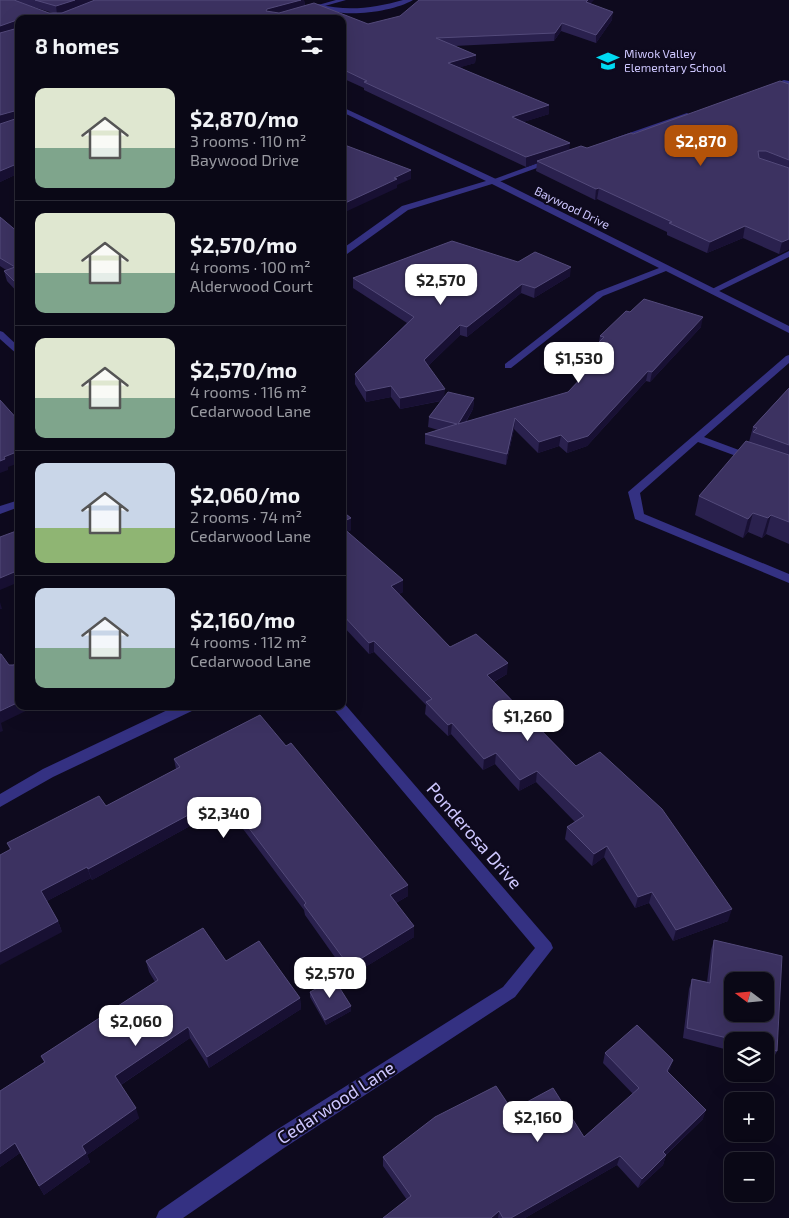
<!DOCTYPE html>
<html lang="en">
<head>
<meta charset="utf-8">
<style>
	body { margin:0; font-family:"Exo 2",sans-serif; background:#13111f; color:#f1f3f6; height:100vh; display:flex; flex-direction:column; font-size:19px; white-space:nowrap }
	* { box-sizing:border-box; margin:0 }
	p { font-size:16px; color:#999aa1 }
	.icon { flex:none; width:28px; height:28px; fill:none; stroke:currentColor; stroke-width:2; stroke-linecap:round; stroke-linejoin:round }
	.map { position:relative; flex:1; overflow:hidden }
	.sheet { position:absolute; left:15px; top:15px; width:331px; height:695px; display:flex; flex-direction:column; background:#0a0816; border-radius:10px; box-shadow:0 5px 20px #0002,0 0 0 1px #2a2935 }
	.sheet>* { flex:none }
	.needle { width:32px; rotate:286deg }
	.tools { position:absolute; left:724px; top:972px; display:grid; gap:10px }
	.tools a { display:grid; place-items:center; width:50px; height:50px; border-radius:10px; background:#0a0816; box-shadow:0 5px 20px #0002,0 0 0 1px #2a2935; font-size:25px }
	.price { position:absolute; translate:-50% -42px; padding:0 11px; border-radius:10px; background:#fff; color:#222; font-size:16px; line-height:32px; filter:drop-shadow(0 1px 2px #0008) }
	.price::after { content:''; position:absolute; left:50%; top:30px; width:15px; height:11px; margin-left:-8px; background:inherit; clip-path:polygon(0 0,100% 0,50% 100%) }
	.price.current { background:#b45309; color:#fff }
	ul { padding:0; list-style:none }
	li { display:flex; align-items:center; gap:15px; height:125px; padding:0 20px }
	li+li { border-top:1px solid #2a2935 }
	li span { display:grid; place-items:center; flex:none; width:140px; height:100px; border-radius:10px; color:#555 }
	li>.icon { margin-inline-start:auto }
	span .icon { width:60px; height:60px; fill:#fffc; stroke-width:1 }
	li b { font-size:21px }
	h2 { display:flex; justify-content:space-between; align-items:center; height:60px; padding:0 20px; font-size:21px }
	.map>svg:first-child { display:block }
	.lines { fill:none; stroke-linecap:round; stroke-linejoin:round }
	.lane { fill:#343182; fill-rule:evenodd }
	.street { fill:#343182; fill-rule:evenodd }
	.wall { fill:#2a214e; fill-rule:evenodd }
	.shaded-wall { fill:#181033 }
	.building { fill:#3c3261; stroke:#534a7a; fill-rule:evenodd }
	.labels { text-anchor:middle; stroke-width:4.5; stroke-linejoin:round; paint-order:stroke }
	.far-poi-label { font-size:12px; fill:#cec7ff; stroke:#0e0a1e; text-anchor:start }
	.far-street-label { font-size:12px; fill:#cec7ff; stroke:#0e0a1e }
	.near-street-label { font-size:18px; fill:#cec7ff; stroke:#0e0a1e }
</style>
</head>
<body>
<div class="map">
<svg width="789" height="1218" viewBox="0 0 789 1218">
	<rect width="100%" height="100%" fill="#0e0a1e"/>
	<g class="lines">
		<!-- lane -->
		<g class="lane">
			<path d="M403,0H413C391,13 338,19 315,6L318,4C348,12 374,8 403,0Z"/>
			<path d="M784,80L789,81V85L784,84L768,89L765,87Z"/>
			<path d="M687,113L690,115L689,116L619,141L612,139Z"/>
			<path d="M549,159L556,161L496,183L489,181Z"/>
			<path d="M789,251V257L715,293L712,294L708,291Z"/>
		</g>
		<!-- street -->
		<g class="street">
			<path d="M336,0H346L279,19H268Z"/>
			<path d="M342,107L496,179L789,326V333L666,271L603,296L511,368H505V364L597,292L659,268L492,184L408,210L347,254H342V249L402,206L486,181L342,112Z"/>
			<path d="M0,331L3,332L19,347V356L0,339Z"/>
			<path d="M789,355V363L704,437L755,456L756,458L755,460H747L698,442L640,493L644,514L789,574V583L635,519L628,492L786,356Z"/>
			<path d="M19,500V507L0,514V506Z"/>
			<path d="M343,702L551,943L553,948L515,997L284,1148L183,1218H156L159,1211L270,1134L503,987L535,948L331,706H342Z"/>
			<path d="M176,706H196L194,710L53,777L0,807V794L43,769Z"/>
		</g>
	</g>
	<!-- wall -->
	<g class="wall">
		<path d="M0,0H304L305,6L368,24L590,4L612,20L596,43L561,31L554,41L454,46L476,55L475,63L460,67L549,114L523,122L569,149L587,148L789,84V249L779,254L743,238L707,253L667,235V232L597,199L595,200L536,171L537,163L526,167L364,90V88L342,78V19H19V173L0,182ZM27,5L53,13H49Z"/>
		<path d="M0,217L19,233V294L7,281L4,271L6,270L0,266Z"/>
		<path d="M518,262L570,276L534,298L521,293L467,337L460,335L428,366L444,396L474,398L473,409L466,422L568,392L594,365L587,362L589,352L599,342L600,336L630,312L701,327L650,382L646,381L587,446L567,453L559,446L538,453L514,429L506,465L425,444V434L438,430L428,427L429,417L441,401L400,409L391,397L366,402L355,384V374L407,323L353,288V278Z"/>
		<path d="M789,388V544L766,534L762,538L748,532L743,538L695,515L699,496L749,442L753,427Z"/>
		<path d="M342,511L351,518V530L347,532L403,592L399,594L450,647L507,674L494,682L728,921L673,941L649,903L635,908L604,857L592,866L565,839L567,827L575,822L536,782L519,791L495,764L483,770L451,734L448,736L425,714L426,705L374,652L369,654L342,625Z"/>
		<path d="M174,759L408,896L396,903L414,937L349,977L305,915L304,910L234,817L228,821L219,810L92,880L91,878L47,901L58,921L62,932L10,850L7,843L106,806L176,769Z"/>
		<path d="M714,940L777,1051L772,1061L765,1059V1041H732V1051L683,1038L689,989L692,979L707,982L711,950Z"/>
		<path d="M146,961H226L300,998L301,1009L209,1068L190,1038L121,1085L139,1118L87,1155L90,1162L44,1195L20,1153L0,1167V1091L44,1062L41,1056L155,982L149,972Z"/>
		<path d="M310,992L351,1006V1011L326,1025L310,997Z"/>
		<path d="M605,1053L673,1060L668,1072L703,1119L666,1155L663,1165L638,1188L617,1165L525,1218H383L407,1200L383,1166V1157L512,1110L584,1137L633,1094L603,1063Z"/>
	</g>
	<!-- shaded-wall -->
	<g class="shaded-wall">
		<path d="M75,0H99L57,14L56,6Z"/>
		<path d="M301,0H304L305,7L268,17L266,11L267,9Z"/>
		<path d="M588,0H594L585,10L586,2Z"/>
		<path d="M613,12L612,20L596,43V35Z"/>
		<path d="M17,20L18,28L0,34V26Z"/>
		<path d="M562,23L561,31L554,41L555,33Z"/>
		<path d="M476,55L475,63L448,71V63Z"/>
		<path d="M549,105V114L511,126L512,117Z"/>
		<path d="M18,110L19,119L0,125V115Z"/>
		<path d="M570,143L569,152L537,161V163L526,167V157Z"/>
		<path d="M19,163V173L0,182V171Z"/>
		<path d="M411,170V179L397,185V188L343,213V204Z"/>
		<path d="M599,188L597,199L595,200L596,189Z"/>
		<path d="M745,226L743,238L707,253L710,242Z"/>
		<path d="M789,239V249L779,254L782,242Z"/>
		<path d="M571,267L570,276L534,298L535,288Z"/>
		<path d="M522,284L521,293L467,337V327Z"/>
		<path d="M703,317L701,327L650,382L652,372Z"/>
		<path d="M460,325V335L424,370V360Z"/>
		<path d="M648,371L646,381L587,446L567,453L568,442Z"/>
		<path d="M391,386V397L366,402V391Z"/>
		<path d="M445,389L444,400L400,409V398Z"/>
		<path d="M474,398L473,409L458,434V424Z"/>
		<path d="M515,418L514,429L506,465L507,454Z"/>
		<path d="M561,435L559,446L538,453L539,442Z"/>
		<path d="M19,451V463L8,467V470L0,473V461L4,457Z"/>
		<path d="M753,513L748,532L743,538L748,519Z"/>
		<path d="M771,515L766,534L762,538L768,518Z"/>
		<path d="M351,518V530L342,534V522Z"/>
		<path d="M19,570V582L0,590V578Z"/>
		<path d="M403,580V592L391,598V586Z"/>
		<path d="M0,602L2,609H0Z"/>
		<path d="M374,641V652L369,654V643Z"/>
		<path d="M508,663L507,674L486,686L487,675Z"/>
		<path d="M19,702V706H36L1,723L3,731L0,732V711Z"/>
		<path d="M452,723L451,734L448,736V725Z"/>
		<path d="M496,753L495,764L483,770L484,759Z"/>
		<path d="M537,771L536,782L519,791L520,780Z"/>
		<path d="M218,799L219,810L92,880L88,869Z"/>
		<path d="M232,806L234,817L228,821L226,809Z"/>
		<path d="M607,846L604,857L592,866L594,854Z"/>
		<path d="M87,867L91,878L45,902L41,891Z"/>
		<path d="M408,885V896L390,906V895Z"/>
		<path d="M652,892L649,903L635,908L638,897Z"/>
		<path d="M732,909L728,921L673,941L676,930Z"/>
		<path d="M58,921L62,932L0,965V952Z"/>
		<path d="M414,926V937L349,977V966Z"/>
		<path d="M300,998L301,1009L209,1068L207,1057Z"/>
		<path d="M351,1006V1011L326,1025L325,1020Z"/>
		<path d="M188,1027L190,1038L119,1086L115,1076Z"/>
		<path d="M673,1060L670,1070L664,1081L667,1071Z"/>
		<path d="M136,1108L139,1118L87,1155L90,1162L44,1195L39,1186L82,1146Z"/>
		<path d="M706,1110L703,1119L659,1161L663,1152Z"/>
		<path d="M15,1143L20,1153L0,1167V1154Z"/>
		<path d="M666,1155L663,1165L638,1188L642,1179Z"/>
		<path d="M620,1156L617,1165L525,1218H511Z"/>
		<path d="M499,1211L498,1218H491Z"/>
	</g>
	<!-- building -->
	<g class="building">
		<path d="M0,0H14L49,13H62L95,0H301L267,9L266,11L279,13L314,3L368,24L400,16L419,0H588L586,2L613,12L596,35L562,23L555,33L436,38L476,55L448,63L549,105L512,117L570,143L526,157L364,82L367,81L342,69V19H19V22L17,20L0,26Z"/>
		<path d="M35,0H75L56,6Z"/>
		<path d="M19,24V163L0,171V124L18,118V110L0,115V33L18,28Z"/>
		<path d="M780,81L789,84V160L766,151H758L759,158L789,168V239L782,242L745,226L710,242L669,223L672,222L599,188L596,189L537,161L581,146L587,148L631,133L633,134Z"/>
		<path d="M342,144L411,170L394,178L397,179L343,204Z"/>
		<path d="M0,217L19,233V286L4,271L15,267L0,258Z"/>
		<path d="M452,241L518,262L535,252L571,267L535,288L522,284L467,327L460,325L424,360L445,389L400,398L391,386L366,391L355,374L414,317L353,278Z"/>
		<path d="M644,299L703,317L652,372L648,371L588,436L568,442L561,435L539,442L515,418L507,454L425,434L457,424L429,417L448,392L474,398L458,424L568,392L602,356L589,352L604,337L600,336L626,311L630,312Z"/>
		<path d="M789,388V445L753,432L757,428L753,427Z"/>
		<path d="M0,400L19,421V451L4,457L5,459L0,461Z"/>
		<path d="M746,441L789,455V522L771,515L768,518L753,513L748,519L699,496Z"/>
		<path d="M342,511L351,518L342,522Z"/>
		<path d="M342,527L403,580L391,586L450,647L476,634L508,663L487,675L576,766L600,752L662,809L732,909L676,930L652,892L638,897L607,846L594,854L567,827L584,816L537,771L520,780L496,753L484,759L452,723L448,725L426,702L432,699L374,641L369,643L342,614Z"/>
		<path d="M19,530V570L0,578V537Z"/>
		<path d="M0,654H1L9,665H13L19,663V702L0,711Z"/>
		<path d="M260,715L286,746L291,743L408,885L390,895L414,926L349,966L304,905L306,903L232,806L226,809L218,799L88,869L87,867L41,891L58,921L0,952V855L11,849L7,843L99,796L106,806L180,767L174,759Z"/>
		<path d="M203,928L226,961L259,941L300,998L207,1057L188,1027L115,1076L136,1108L82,1146L86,1153L39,1186L15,1143L0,1154V1091L45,1062L41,1056L158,980L146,961Z"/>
		<path d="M714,940L782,956L777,1051L765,1048V1041H739L687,1028L692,979L710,983ZM732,981H765V1014H732Z"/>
		<path d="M334,979L351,1006L325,1020L310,992Z"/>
		<path d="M637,1025L673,1060L667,1071L706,1110L663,1152L666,1155L642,1179L620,1156L511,1218H503L499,1211L491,1218H383L411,1196L383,1157L435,1117L496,1086L512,1110L553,1088L584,1137L639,1088L605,1053Z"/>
	</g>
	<!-- icons -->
	<defs>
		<g id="school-bare" transform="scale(1.725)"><path d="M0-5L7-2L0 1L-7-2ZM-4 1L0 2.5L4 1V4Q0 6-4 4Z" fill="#00daf2" stroke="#0e0a1e" stroke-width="2.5" paint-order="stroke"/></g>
	</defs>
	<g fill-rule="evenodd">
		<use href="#school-bare" x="608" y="61"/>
	</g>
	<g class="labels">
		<!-- far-poi labels -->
		<g class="far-poi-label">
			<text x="624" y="58">Miwok Valley<tspan x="624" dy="14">Elementary School</tspan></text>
		</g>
		<!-- far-street labels -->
		<g class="far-street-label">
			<text transform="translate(572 208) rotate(26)" y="4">Baywood Drive</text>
		</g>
		<!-- near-street labels -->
		<g class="near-street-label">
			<text transform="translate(474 836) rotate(49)" y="6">Ponderosa Drive</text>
			<text transform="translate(336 1103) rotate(-33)" y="6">Cedarwood Lane</text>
		</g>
	</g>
</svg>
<div class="tools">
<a><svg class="needle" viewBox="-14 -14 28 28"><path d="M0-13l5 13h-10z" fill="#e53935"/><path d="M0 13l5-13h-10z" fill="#999aa1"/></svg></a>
<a><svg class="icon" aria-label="layers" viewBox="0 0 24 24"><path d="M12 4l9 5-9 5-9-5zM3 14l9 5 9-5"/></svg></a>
<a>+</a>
<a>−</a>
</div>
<b class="price current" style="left:701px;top:167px">$2,870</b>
<b class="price" style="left:441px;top:306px">$2,570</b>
<b class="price" style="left:579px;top:384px">$1,530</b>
<b class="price" style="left:528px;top:742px">$1,260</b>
<b class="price" style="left:224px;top:839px">$2,340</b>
<b class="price" style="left:330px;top:999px">$2,570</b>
<b class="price" style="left:136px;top:1047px">$2,060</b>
<b class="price" style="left:538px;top:1143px">$2,160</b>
<section class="sheet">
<h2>8 homes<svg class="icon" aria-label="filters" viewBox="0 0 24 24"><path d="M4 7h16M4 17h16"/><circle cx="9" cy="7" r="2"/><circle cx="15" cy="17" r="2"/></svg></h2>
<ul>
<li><span style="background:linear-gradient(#dfe7d0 60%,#7fa58c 0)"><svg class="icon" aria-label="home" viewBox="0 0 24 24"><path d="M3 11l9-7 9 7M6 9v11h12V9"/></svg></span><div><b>$2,870/mo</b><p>3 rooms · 110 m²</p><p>Baywood Drive</p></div></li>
<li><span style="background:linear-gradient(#dfe7d0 60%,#7fa58c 0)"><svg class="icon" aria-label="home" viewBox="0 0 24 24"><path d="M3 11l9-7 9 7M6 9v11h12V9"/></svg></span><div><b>$2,570/mo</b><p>4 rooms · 100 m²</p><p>Alderwood Court</p></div></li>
<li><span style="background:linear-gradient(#dfe7d0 60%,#7fa58c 0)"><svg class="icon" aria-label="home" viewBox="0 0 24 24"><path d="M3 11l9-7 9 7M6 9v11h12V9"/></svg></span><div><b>$2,570/mo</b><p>4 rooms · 116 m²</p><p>Cedarwood Lane</p></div></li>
<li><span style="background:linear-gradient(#c9d6e8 65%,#8fb573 0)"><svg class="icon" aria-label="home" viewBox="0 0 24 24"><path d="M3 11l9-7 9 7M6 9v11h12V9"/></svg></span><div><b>$2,060/mo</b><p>2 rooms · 74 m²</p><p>Cedarwood Lane</p></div></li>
<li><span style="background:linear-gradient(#c9d6e8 60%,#7fa58c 0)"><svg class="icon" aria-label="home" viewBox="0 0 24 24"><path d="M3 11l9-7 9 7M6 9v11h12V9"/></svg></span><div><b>$2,160/mo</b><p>4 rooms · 112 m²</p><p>Cedarwood Lane</p></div></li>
</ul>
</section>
</div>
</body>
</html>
